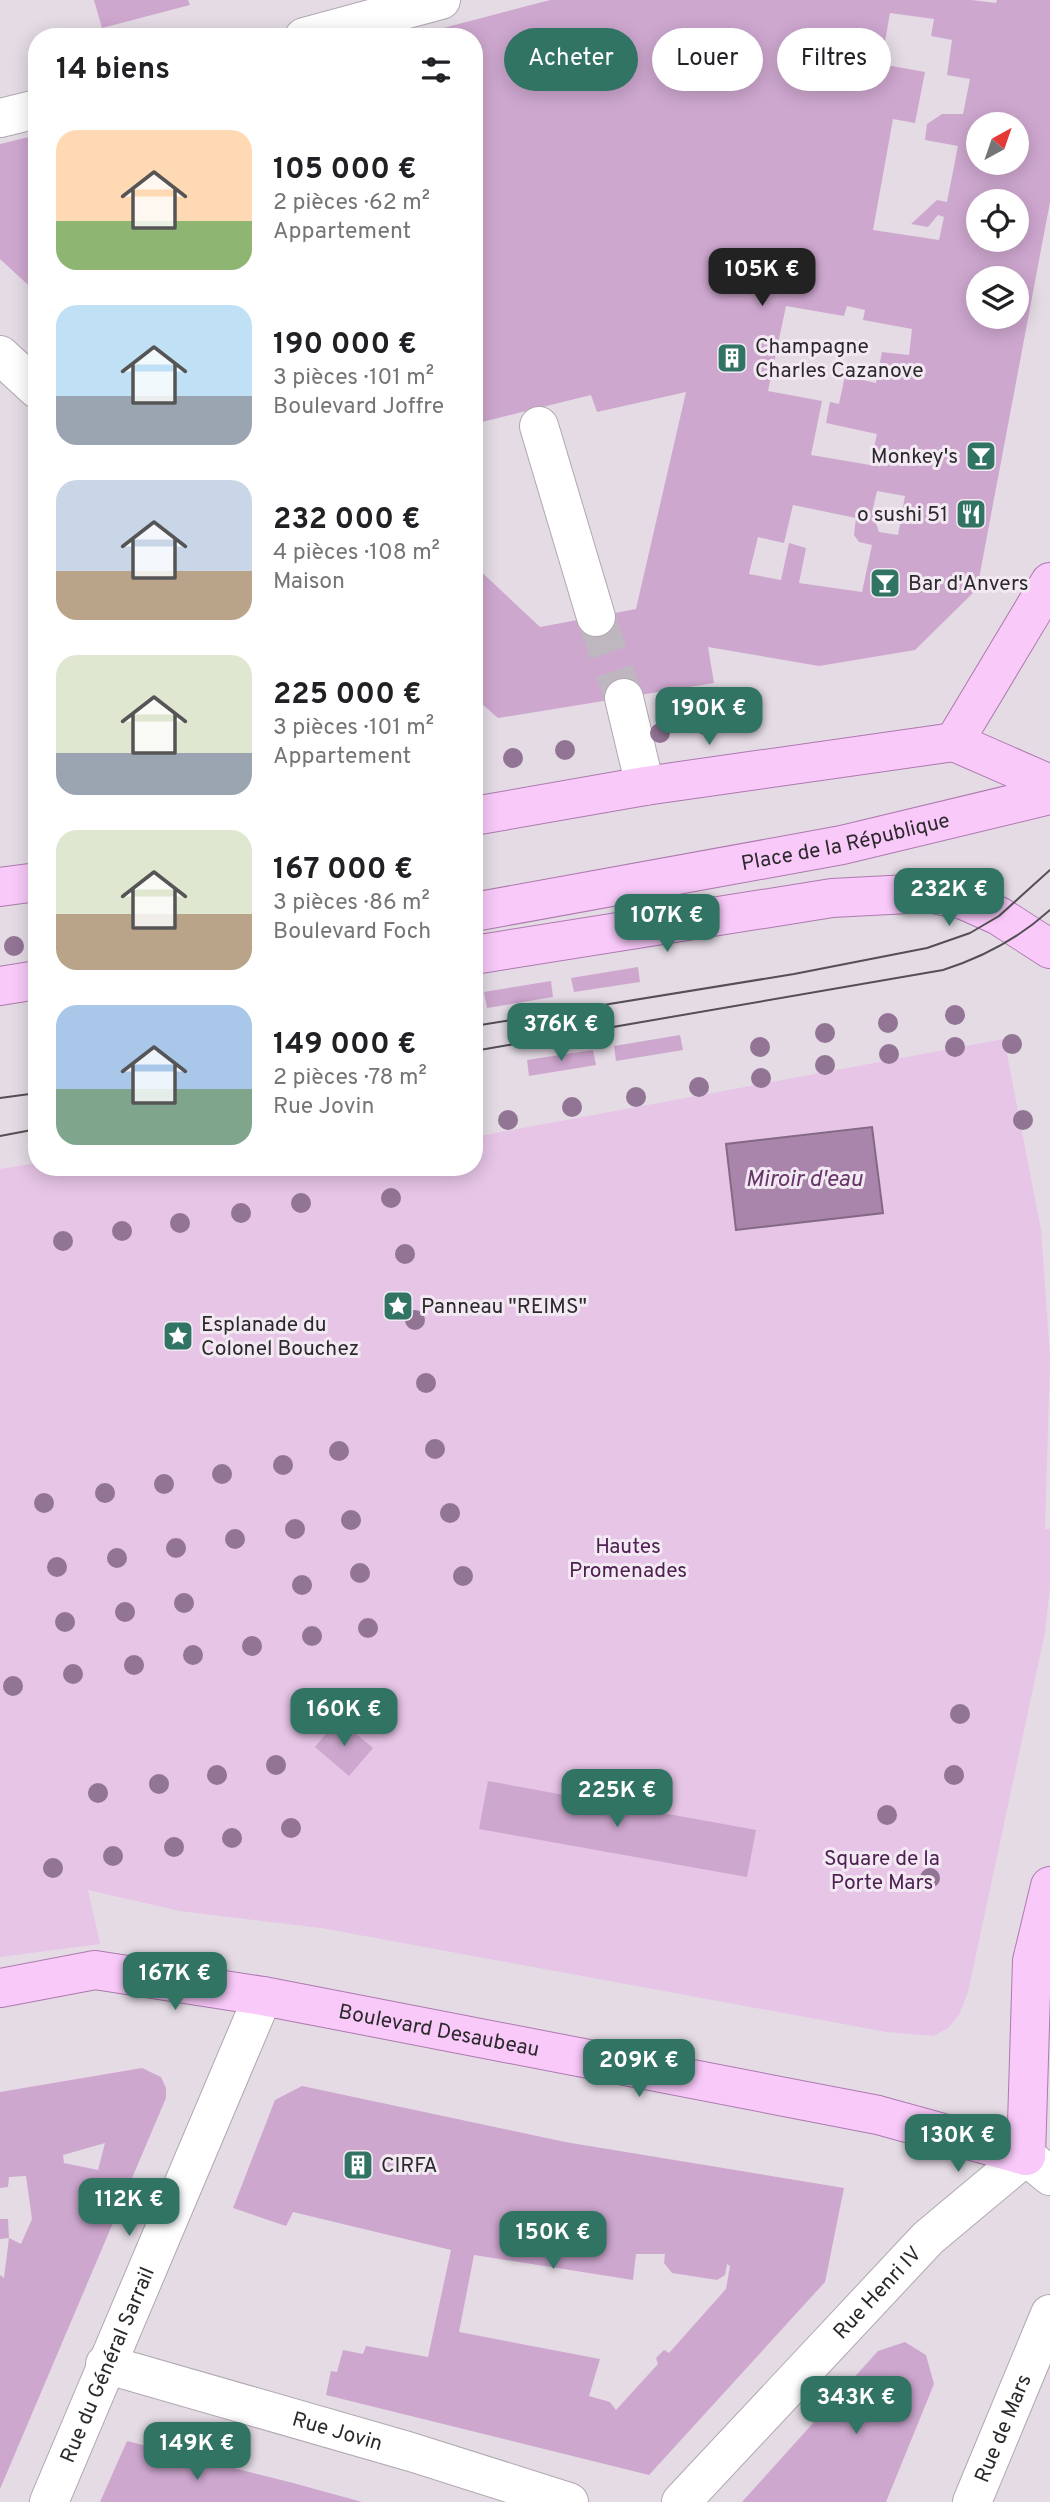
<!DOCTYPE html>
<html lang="fr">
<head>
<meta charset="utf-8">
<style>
	body { margin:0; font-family:Overpass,sans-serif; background:#f6f6f6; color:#202124; height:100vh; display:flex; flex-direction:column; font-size:26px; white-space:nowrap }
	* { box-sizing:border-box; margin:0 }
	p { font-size:23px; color:#757577 }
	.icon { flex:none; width:38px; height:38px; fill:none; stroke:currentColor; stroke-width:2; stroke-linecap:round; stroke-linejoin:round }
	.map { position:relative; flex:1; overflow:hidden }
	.sheet { position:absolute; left:28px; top:28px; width:455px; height:1148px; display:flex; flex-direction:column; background:#fff; border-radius:28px; box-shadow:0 4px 18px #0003 }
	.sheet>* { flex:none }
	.top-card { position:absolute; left:504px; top:28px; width:441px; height:63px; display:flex; gap:14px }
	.needle { width:46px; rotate:40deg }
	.tools { position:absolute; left:966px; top:112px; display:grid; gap:14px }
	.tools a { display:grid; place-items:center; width:63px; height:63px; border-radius:50%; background:#fff; box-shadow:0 4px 18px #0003; font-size:35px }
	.price { position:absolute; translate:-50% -60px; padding:0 16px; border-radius:14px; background:#327464; color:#fff; font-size:23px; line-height:46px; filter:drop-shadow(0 2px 4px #0008) }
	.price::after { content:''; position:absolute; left:50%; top:42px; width:21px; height:16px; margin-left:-10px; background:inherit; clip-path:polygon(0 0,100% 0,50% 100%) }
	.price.active { background:#222; color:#fff }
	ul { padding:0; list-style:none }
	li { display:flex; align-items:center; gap:21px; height:175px; padding:0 28px }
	li span { display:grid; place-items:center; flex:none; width:196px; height:140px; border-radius:21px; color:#555 }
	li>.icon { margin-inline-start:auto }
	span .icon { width:84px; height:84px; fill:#fffc; stroke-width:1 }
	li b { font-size:30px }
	h2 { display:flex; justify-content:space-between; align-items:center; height:84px; padding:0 28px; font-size:30px }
	.tag { padding:0 24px; border-radius:32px; background:#fff; box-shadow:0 4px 18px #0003; font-size:24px; line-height:63px }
	.tag.active { background:#327464; color:#fff }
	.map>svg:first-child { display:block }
	.green { fill:#e6c5e6 }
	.water { fill:#aa85ab; stroke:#846985; stroke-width:2 }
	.building { fill:#cea7cf; fill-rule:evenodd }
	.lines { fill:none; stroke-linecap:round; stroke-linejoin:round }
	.minor-tunnel { stroke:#bfb7bf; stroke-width:38; stroke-dasharray:38 19; stroke-linecap:butt }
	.minor-casing { stroke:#b0a8b0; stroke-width:40 }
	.major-casing { stroke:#ad7aaf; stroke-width:40 }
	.minor { stroke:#fff; stroke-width:38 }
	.major { stroke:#f8c9f9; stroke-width:38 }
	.tram { stroke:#534f53; stroke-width:2 }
	.tree { fill:#927494 }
	.labels { text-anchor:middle; stroke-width:6; stroke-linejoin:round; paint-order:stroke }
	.poi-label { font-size:21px; fill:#2c292c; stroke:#f2e9f2; text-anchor:start }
	.street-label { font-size:21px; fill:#2c292c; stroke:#f2e9f2 }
	.park-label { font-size:21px; fill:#4f2052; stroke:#f2e9f2 }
	.water-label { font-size:23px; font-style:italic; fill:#673669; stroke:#f2e9f2 }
</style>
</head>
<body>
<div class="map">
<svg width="1050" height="2502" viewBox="0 0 1050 2502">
	<rect width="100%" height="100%" fill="#e4dbe4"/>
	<!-- green -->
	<path class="green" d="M1004,1039L1041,1230L1050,1357L1045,1529H1050V1587L1045,1632L968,1992L959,2015L948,2028L933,2036L887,2032L321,1928L180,1911L88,1890L100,1944L0,1957V1169L37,1163V1167H474V1137Z"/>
	<!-- water -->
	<path class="water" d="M872,1127L883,1213L736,1230L726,1144Z"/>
	<!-- building -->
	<g class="building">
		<path d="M94,0H188L190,5L102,28Z"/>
		<path d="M550,0H971L996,3L997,0H1050V202L977,589L915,650L819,666L708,647L714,683L498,718L474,697V565L540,627L636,609L686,392L597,412L591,395L474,424V37L413,36ZM890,13L934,19L931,36L952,40L947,75L970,79L963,114H942L927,124L925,140L958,146L947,202L937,200L911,224L928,227L938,215L944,217L939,240L873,230L893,119L915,123L925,72L881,64ZM978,124H1017V163H978ZM978,201H1017V240H978ZM978,278H1017V317H978ZM786,306L844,316L847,306L865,310L863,320L912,329L909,355L882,352L876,383L845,376L839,404L830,402L826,423L877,434L870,465L811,455L822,401L768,391ZM877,491L905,496L898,535L879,532L872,512ZM793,505L856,518L854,535L859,542L872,545L862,592L799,583L806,548L789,543L781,580L749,574L758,537L784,543Z"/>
		<path d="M37,135V293L0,259V144Z"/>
		<path d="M638,967L640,982L574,992L571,978Z"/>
		<path d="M551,981L553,997L487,1008L484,992Z"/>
		<path d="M680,1035L683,1050L616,1061L614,1046Z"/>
		<path d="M593,1050L596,1065L529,1076L527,1060Z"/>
		<path d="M338,1719L373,1748L349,1776L315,1747Z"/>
		<path d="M488,1781L756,1830L747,1877L479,1829Z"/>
		<path d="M142,2068L161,2077L166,2088V2098L0,2489V2275L4,2278L9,2238L21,2244L32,2219L26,2176L9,2177L8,2187L0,2188V2092ZM105,2143L98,2170L64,2163L63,2155Z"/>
		<path d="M302,2086L565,2142L844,2188L825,2282L649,2475L326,2395L331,2371L337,2372L343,2350L363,2354L366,2346L428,2357L451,2250L293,2212L286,2226L233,2208L275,2100ZM636,2254H665L664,2263L672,2273L717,2280L725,2275L727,2264L730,2266L726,2289L669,2353L664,2350L656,2358L658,2364L616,2410L610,2402L589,2396L600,2359L459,2332L474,2255L633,2280Z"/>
		<path d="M0,2219H8L9,2238L0,2239Z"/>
		<path d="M905,2342L926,2355L934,2384L886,2502H742L878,2351Z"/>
		<path d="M127,2441L293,2483L362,2502H100Z"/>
	</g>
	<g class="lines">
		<!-- minor-tunnel -->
		<path class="minor-tunnel" d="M596,617L624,698"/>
		<!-- minor casing -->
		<g class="minor-casing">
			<g id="minor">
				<path d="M304,37L441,0"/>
				<path d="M0,118L37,109"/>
				<path d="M0,355L37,389"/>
				<path d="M539,426L596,617"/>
				<path d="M624,698L645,786"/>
				<path id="s1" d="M105,2364L411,2452L569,2502"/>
				<path id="s2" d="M49,2502L263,1996"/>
				<path id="s3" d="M681,2502L928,2238L1026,2156L1050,2176"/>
				<path id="s4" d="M972,2502L1050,2314"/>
			</g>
		</g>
		<!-- major casing -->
		<g class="major-casing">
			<g id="major">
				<path d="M954,742L1050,582"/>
				<path d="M954,742L1050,784"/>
				<path d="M474,816L645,786L954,742"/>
				<path d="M0,887L37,882"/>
				<path id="s5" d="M474,912L842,845L1050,795"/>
				<path d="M474,955L832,898L928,893L963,900L999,916L1050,949"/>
				<path d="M0,986L37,980"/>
				<path id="s6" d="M0,1988L95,1970L263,1996L878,2115L1026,2156"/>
				<path d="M1026,2156L1032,1961L1050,1886"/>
			</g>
		</g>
		<!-- minor -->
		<use href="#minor" class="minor"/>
		<!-- major -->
		<use href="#major" class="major"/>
		<!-- tram -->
		<g class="tram">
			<path d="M474,1026L794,974L927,948L970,933L999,916L1050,870"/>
			<path d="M474,1051L943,970C984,957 1018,939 1050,910"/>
			<path d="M0,1098L37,1093"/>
			<path d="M0,1136L37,1129"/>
		</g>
	</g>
	<!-- trees -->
	<g class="tree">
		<circle cx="705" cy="725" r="10"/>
		<circle cx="660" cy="733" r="10"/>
		<circle cx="565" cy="750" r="10"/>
		<circle cx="513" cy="758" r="10"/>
		<circle cx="14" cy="946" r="10"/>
		<circle cx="955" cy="1015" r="10"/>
		<circle cx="888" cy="1023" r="10"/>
		<circle cx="825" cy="1033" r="10"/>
		<circle cx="1012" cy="1044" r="10"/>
		<circle cx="760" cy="1047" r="10"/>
		<circle cx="955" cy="1047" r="10"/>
		<circle cx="889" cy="1054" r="10"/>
		<circle cx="825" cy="1065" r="10"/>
		<circle cx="761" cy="1078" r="10"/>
		<circle cx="699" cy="1087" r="10"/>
		<circle cx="636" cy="1097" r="10"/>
		<circle cx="572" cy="1107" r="10"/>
		<circle cx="508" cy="1120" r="10"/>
		<circle cx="1023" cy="1120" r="10"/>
		<circle cx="391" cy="1198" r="10"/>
		<circle cx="301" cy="1203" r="10"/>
		<circle cx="241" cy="1213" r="10"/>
		<circle cx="180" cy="1223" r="10"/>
		<circle cx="122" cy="1231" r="10"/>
		<circle cx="63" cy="1241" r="10"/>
		<circle cx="405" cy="1254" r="10"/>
		<circle cx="415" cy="1320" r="10"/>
		<circle cx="426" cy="1383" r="10"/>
		<circle cx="435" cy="1449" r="10"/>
		<circle cx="339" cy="1451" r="10"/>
		<circle cx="283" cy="1465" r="10"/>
		<circle cx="222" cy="1474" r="10"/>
		<circle cx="164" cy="1484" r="10"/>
		<circle cx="105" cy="1493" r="10"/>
		<circle cx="44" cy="1503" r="10"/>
		<circle cx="450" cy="1513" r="10"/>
		<circle cx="351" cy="1520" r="10"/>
		<circle cx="295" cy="1529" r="10"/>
		<circle cx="235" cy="1539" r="10"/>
		<circle cx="176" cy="1548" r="10"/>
		<circle cx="117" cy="1558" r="10"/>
		<circle cx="57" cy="1567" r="10"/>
		<circle cx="360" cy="1573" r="10"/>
		<circle cx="463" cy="1576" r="10"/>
		<circle cx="302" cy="1585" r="10"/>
		<circle cx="184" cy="1603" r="10"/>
		<circle cx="125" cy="1612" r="10"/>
		<circle cx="65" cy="1622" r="10"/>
		<circle cx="368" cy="1628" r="10"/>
		<circle cx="312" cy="1636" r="10"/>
		<circle cx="252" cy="1646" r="10"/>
		<circle cx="193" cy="1655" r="10"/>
		<circle cx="134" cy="1665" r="10"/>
		<circle cx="73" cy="1674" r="10"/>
		<circle cx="13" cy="1686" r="10"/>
		<circle cx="960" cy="1714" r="10"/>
		<circle cx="276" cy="1765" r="10"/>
		<circle cx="217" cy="1775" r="10"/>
		<circle cx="954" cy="1775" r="10"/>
		<circle cx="159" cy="1784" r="10"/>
		<circle cx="98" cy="1793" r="10"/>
		<circle cx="887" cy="1815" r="10"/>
		<circle cx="291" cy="1828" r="10"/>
		<circle cx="232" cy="1838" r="10"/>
		<circle cx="174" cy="1847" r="10"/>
		<circle cx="113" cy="1856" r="10"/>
		<circle cx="53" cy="1868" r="10"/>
		<circle cx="930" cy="1878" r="10"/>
	</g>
	<!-- icons -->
	<defs>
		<g id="building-square" transform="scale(1.575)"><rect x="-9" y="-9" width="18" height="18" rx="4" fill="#327464" stroke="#f2e9f2"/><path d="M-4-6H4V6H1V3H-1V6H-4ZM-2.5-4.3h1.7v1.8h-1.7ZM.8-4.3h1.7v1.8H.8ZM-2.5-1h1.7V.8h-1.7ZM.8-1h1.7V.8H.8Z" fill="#fff"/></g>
		<g id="bar-square" transform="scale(1.575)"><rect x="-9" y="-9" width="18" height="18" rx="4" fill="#327464" stroke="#f2e9f2"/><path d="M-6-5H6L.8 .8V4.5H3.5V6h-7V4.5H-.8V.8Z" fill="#fff"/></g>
		<g id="restaurant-square" transform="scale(1.575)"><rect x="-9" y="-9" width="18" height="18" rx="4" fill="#327464" stroke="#f2e9f2"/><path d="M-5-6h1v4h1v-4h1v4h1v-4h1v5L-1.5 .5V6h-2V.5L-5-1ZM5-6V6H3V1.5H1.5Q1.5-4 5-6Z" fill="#fff"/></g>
		<g id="sight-square" transform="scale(1.575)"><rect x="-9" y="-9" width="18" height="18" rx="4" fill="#327464" stroke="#f2e9f2"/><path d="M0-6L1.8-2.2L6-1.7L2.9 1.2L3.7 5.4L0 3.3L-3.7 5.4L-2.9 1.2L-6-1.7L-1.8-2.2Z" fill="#fff"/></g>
	</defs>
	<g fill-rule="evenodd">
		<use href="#building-square" x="732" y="358"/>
		<use href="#bar-square" x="981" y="456"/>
		<use href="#restaurant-square" x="971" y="514"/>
		<use href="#bar-square" x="885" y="583"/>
		<use href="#sight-square" x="398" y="1306"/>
		<use href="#sight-square" x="178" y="1336"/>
		<use href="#building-square" x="358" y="2165"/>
	</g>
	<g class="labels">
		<!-- poi labels -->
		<g class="poi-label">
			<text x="755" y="353">Champagne<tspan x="755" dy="24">Charles Cazanove</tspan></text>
			<text x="958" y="463" text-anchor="end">Monkey's</text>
			<text x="948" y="521" text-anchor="end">o sushi 51</text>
			<text x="908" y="590">Bar d'Anvers</text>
			<text x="421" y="1313">Panneau "REIMS"</text>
			<text x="201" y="1331">Esplanade du<tspan x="201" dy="24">Colonel Bouchez</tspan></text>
			<text x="381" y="2172">CIRFA</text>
		</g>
		<!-- street labels -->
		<g class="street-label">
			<text dy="7" stroke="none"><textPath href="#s5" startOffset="378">Place de la République</textPath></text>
			<text dy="7" stroke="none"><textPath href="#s6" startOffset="446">Boulevard Desaubeau</textPath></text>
			<text dy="7" stroke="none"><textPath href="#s3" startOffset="287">Rue Henri IV</textPath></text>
			<text dy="7" stroke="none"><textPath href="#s2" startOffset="149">Rue du Général Sarrail</textPath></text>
			<text dy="7" stroke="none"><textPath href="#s4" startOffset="80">Rue de Mars</textPath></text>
			<text dy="7" stroke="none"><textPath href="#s1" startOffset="242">Rue Jovin</textPath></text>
		</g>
		<!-- park labels -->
		<g class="park-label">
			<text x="628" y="1553">Hautes<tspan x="628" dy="24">Promenades</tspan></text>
			<text x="882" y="1865">Square de la<tspan x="882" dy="24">Porte Mars</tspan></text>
		</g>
		<!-- water labels -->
		<g class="water-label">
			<text x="804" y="1186">Miroir d'eau</text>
		</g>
	</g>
</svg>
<div class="tools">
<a><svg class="needle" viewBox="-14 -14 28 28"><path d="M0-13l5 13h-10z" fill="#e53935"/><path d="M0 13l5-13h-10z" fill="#757577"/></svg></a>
<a><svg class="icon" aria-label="locate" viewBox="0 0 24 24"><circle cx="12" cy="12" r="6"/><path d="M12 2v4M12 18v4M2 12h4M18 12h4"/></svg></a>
<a><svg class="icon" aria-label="layers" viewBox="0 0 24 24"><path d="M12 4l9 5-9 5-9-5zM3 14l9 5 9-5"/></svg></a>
</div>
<b class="price active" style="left:762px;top:308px">105K €</b>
<b class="price" style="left:709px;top:747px">190K €</b>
<b class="price" style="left:949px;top:928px">232K €</b>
<b class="price" style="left:667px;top:954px">107K €</b>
<b class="price" style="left:561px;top:1063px">376K €</b>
<b class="price" style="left:344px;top:1748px">160K €</b>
<b class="price" style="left:617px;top:1829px">225K €</b>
<b class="price" style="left:175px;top:2012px">167K €</b>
<b class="price" style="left:639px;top:2099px">209K €</b>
<b class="price" style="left:958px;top:2174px">130K €</b>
<b class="price" style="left:129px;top:2238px">112K €</b>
<b class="price" style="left:553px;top:2271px">150K €</b>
<b class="price" style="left:856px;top:2436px">343K €</b>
<b class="price" style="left:197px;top:2482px">149K €</b>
<div class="top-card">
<a class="tag active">Acheter</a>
<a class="tag">Louer</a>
<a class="tag">Filtres</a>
</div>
<section class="sheet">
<h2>14 biens<svg class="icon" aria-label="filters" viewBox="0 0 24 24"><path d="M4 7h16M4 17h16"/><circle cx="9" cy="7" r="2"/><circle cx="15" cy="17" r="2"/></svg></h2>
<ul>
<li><span style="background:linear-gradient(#ffd9b3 65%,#8fb573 0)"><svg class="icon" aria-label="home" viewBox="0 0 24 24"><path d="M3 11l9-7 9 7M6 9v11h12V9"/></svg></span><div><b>105 000 €</b><p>2 pièces · 62 m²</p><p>Appartement</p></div></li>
<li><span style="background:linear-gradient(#bfe0f5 65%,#9aa5b1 0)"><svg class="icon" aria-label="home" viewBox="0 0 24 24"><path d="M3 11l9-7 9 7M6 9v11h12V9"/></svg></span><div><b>190 000 €</b><p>3 pièces · 101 m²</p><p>Boulevard Joffre</p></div></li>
<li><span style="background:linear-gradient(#c9d6e8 65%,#b9a48a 0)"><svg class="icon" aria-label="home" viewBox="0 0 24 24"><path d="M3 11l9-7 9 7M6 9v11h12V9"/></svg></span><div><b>232 000 €</b><p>4 pièces · 108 m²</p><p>Maison</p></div></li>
<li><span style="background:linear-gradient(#dfe7d0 70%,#9aa5b1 0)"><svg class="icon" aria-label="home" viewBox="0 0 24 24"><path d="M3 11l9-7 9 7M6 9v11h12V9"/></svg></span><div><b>225 000 €</b><p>3 pièces · 101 m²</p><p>Appartement</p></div></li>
<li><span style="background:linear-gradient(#dfe7d0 60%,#b9a48a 0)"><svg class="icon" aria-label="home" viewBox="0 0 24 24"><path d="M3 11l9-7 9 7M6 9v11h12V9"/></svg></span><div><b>167 000 €</b><p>3 pièces · 86 m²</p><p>Boulevard Foch</p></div></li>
<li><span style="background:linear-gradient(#a9c7e8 60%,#7fa58c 0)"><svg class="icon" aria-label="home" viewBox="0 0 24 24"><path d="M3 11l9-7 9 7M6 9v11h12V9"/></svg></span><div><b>149 000 €</b><p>2 pièces · 78 m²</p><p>Rue Jovin</p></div></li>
</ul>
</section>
</div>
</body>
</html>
